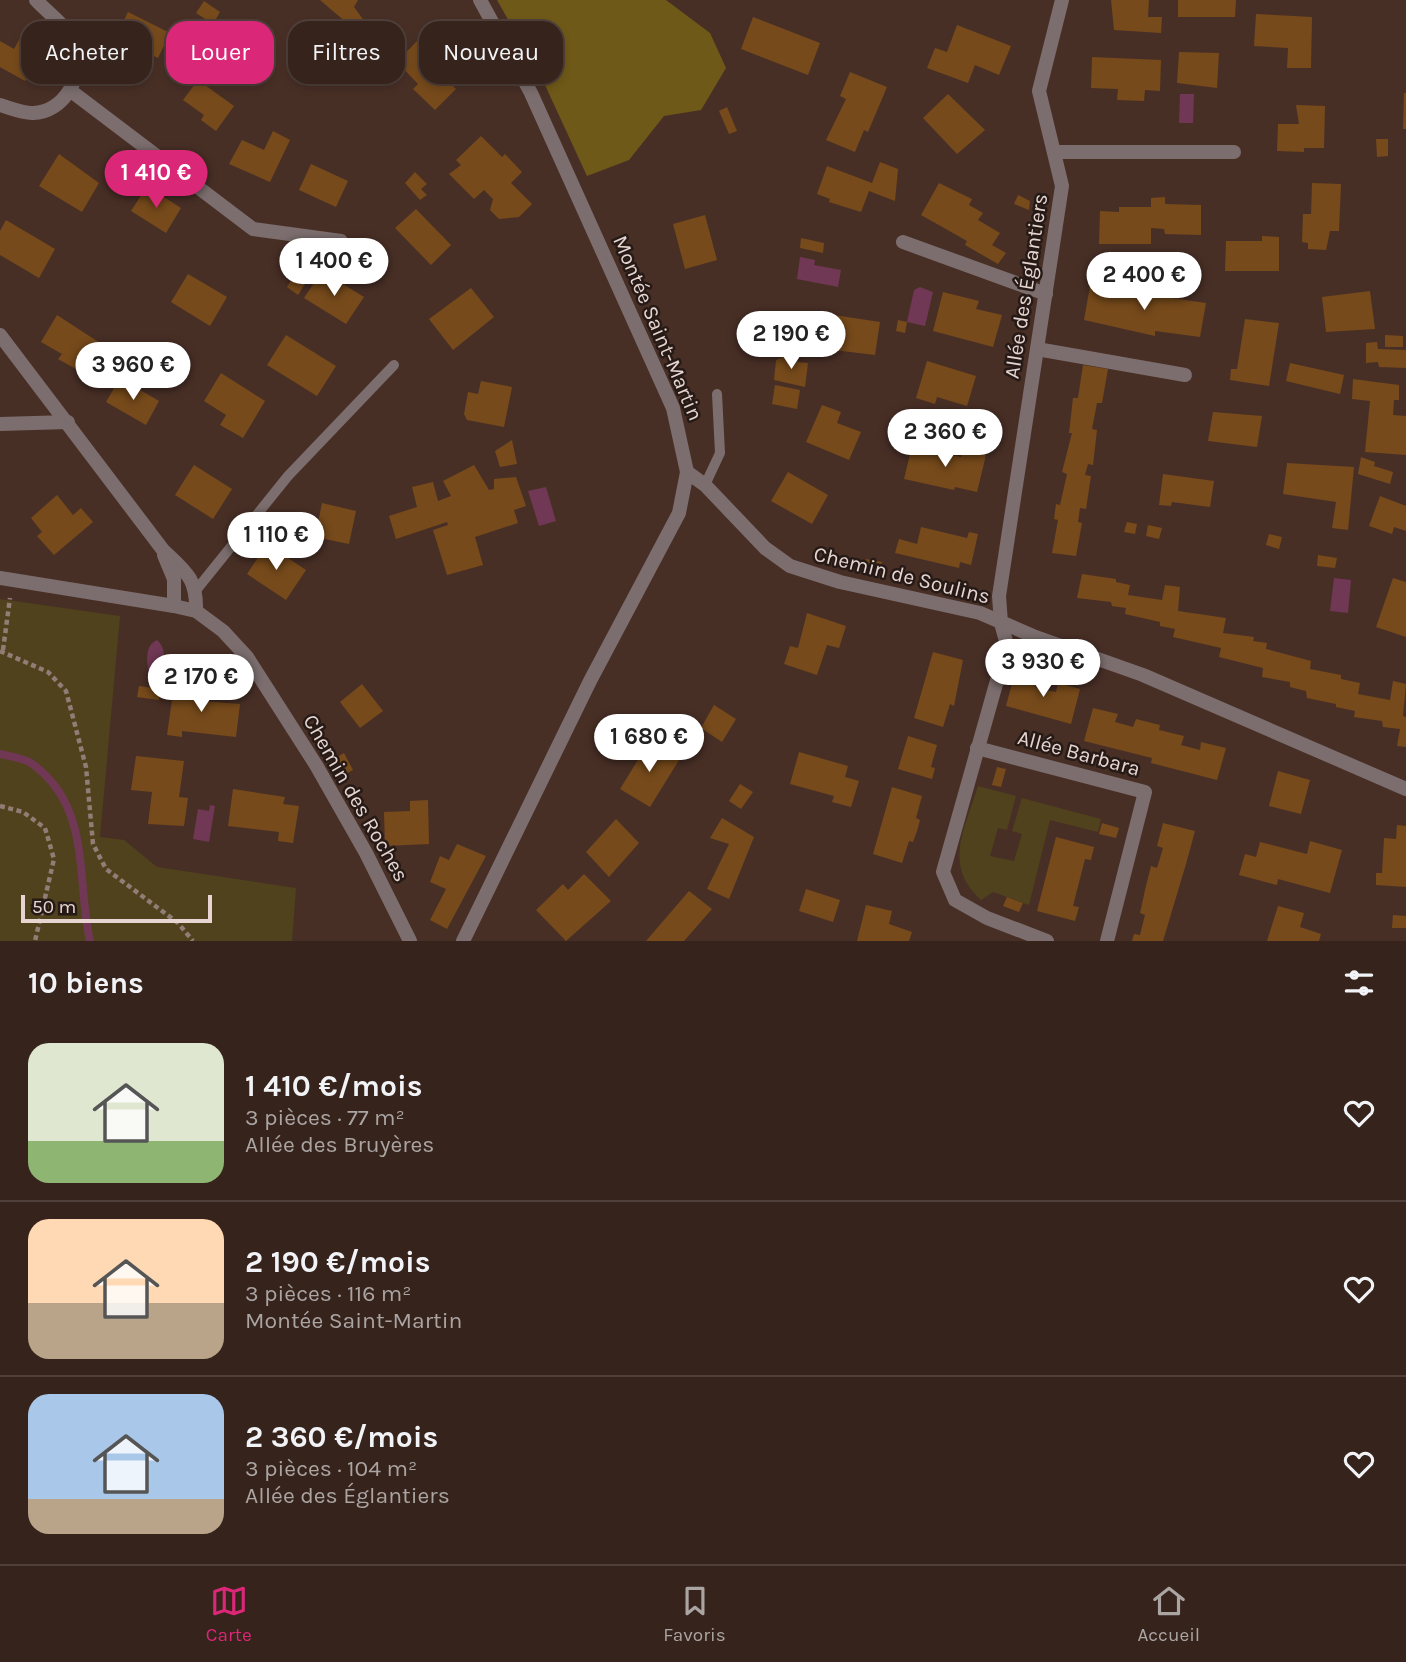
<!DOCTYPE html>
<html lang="fr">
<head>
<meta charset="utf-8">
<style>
	body { margin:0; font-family:Karla,sans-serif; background:#412f29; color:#f1f3f6; height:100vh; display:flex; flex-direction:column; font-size:26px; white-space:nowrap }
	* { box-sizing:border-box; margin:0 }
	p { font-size:23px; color:#aaa4a3 }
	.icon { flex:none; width:38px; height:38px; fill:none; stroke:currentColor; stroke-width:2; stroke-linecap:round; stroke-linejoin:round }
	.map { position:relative; height:941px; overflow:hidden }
	.side { display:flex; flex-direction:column; background:#36231c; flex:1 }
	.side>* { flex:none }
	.banner { position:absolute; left:21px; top:21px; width:700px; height:63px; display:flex; gap:14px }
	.scale { position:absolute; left:21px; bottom:18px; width:191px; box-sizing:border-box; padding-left:7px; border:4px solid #e6d5d0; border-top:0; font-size:19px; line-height:24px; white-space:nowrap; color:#e6d5d0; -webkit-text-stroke:5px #261a16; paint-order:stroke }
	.price { position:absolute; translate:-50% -60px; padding:0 16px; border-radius:24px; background:#fff; color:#222; font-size:23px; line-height:46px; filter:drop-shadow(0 2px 4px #0008) }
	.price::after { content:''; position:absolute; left:50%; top:42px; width:21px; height:16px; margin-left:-10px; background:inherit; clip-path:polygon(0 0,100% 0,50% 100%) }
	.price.current { background:#db2777; color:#fff }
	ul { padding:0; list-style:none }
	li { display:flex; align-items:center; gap:21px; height:175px; padding:0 28px }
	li+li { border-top:2px solid #50403b }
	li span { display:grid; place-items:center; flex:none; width:196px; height:140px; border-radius:21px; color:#555 }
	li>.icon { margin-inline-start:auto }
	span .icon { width:84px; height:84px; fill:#fffc; stroke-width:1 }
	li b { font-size:30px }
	h2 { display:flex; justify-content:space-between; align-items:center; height:84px; padding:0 28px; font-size:30px }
	.tag { padding:0 24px; border-radius:21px; background:#36231c; box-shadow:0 4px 10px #0003,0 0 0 2px #50403b; font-size:24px; line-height:63px }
	.tag.current { background:#db2777; color:#fff }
	.tabs { display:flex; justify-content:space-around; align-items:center; height:98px; border-top:2px solid #50403b; background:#36231c; font-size:19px; color:#aaa4a3 }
	.tabs a { display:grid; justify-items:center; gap:4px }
	.tabs .current { color:#db2777 }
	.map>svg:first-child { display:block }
	.green { fill:#4f421c }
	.forest { fill:#6f5918 }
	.water { fill:#703854 }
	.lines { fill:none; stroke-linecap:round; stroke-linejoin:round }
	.stream { stroke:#703854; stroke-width:8 }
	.building { fill:#764a1b }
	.path { stroke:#927c75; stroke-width:4.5; stroke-dasharray:5 3.5; stroke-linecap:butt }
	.lane { stroke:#7c6e6e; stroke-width:10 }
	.street { stroke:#7c6e6e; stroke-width:14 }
	.labels { text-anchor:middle; stroke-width:5; stroke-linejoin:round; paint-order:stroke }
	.street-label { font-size:21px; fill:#e6d5d0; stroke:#261a16 }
</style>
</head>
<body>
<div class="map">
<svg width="1406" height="941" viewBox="0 0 1406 941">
	<rect width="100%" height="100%" fill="#482f26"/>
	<!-- green -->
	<g class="green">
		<path d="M0,599L120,616L100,837L124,840L157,867L296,888L292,941H0Z"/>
		<path d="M978,786L1016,796L1007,830L998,828L990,856L1014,861L1022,834L1012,831L1022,798L1101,819L1098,832L1050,820L1029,905L993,892L981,900C942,865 965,829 978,786Z"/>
	</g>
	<!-- forest -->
	<path class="forest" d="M497,0H666L710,33L726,68L701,110L664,116L629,160L587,176L545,85Z"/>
	<!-- water -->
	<g class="water">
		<path d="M1180,94H1194L1193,123H1179Z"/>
		<path d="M800,257L815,260L814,265L841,270L838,287L797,279Z"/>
		<path d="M920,287L933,292L925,326L907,322L914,290Z"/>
		<path d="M546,487L556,521L539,526L528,491Z"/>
		<path d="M1334,578L1351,580L1348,613L1330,611Z"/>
		<path d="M157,640C167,649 164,661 162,673L154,677L149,674C147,662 144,646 157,640Z"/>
		<path d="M210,805L215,806L209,842L193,839L198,809L209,811Z"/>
	</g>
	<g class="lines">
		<!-- stream -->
		<path class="stream" d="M0,754C9,756 23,758 31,763C92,806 76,879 90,941"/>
	</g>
	<!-- building -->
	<g class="building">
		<path d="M320,0H358L354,7L368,26L361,35Z"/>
		<path d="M1111,0H1149L1148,17H1162L1161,33L1114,30Z"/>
		<path d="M1178,0H1236L1235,17H1178Z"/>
		<path d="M204,1L220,12L213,24L196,13Z"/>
		<path d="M128,12L170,33L158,58L116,37Z"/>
		<path d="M1256,14L1312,17L1311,68H1287L1288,48L1254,46Z"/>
		<path d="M753,17L820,43L808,75L741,49Z"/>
		<path d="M957,25L1011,46L999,75L975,65L968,83L927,68L935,48L947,52Z"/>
		<path d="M19,40L42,53L25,81L0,67V41L14,49Z"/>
		<path d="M417,41L439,63L434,68L456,89L435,110L413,89L418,84L397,62Z"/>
		<path d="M1179,52L1219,53L1217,88L1177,83Z"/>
		<path d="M1092,57L1161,60L1160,91L1145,90L1144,101L1117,100L1118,89L1091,88Z"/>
		<path d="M850,72L887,87L868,132L864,130L855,152L826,140L846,99L840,96Z"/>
		<path d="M198,80L234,106L216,131L201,120L204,115L183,100Z"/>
		<path d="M1404,93H1406V129H1403Z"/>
		<path d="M948,94L985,130L957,154L923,118Z"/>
		<path d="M1296,105L1325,106L1324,148H1304V152L1277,151L1278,124H1299Z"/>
		<path d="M727,107L737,131L729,134L719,111Z"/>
		<path d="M273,131L290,140L270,182L229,164L242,140L264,150Z"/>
		<path d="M481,136L502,157L505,154L522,172L511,183L532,204L519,217L499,219L490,210L493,199L484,190L474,199L449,174L461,165L456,160Z"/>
		<path d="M1376,139H1388V156L1377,157Z"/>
		<path d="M59,154L99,183L82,212L39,186Z"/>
		<path d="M880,162L898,169L895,201L869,191L861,212L829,202L830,199L817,194L827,166L872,183Z"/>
		<path d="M311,164L348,181L336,207L299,190Z"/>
		<path d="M415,172L427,184L421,189L427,195L420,200L405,183Z"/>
		<path d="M939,183L972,199L969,205L983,213L978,220L1000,233L992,245L1006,253L998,264L965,245L967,241L921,215Z"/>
		<path d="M1312,183L1341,184L1339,231H1330L1326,250L1308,249V243L1302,242L1303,214H1311Z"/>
		<path d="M147,186L181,208L166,233L131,211Z"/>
		<path d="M1018,195L1030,201L1029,210L1014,204Z"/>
		<path d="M1165,197V204L1201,205V235L1165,234L1164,229L1151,228V244H1099L1100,211L1119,212V207H1151V198Z"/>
		<path d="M416,209L451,245L431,265L395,228Z"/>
		<path d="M705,215L717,260L685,269L673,224Z"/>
		<path d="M6,220L55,249L39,278L0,255V231Z"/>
		<path d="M1262,236L1279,237V271H1225L1226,241H1262Z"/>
		<path d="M801,238L824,243L823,253L800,248Z"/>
		<path d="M322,271L364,297L346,324L304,298Z"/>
		<path d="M188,274L227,297L210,326L171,302Z"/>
		<path d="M293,277L305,284L298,295L287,287Z"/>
		<path d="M1090,286L1206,303L1200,337L1155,331V336L1084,320Z"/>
		<path d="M471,288L494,317L453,350L429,319Z"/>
		<path d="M1370,291L1375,329L1326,332L1322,297Z"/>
		<path d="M943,292L979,301L976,309L1002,315L993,347L933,331Z"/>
		<path d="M821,313L880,322L875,355L817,348Z"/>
		<path d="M57,315L100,343L83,373L58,359L62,354L41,342Z"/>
		<path d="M1245,319L1279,323L1269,386L1230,380L1231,369H1237Z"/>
		<path d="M898,320L907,322L905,333L896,331Z"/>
		<path d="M286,335L336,366L317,396L267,365Z"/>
		<path d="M1385,335L1403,336V347H1385Z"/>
		<path d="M1377,342L1378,349L1406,350V368L1379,367L1378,362L1366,363V343Z"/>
		<path d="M793,353L798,362L808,363L805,387L774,380L776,360Z"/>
		<path d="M927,361L976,376L967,406L937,397L935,404L916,398Z"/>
		<path d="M1290,363L1344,375L1340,394L1286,381Z"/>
		<path d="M1083,365L1108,369L1102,403H1097L1092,429L1097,430L1093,465L1088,464L1085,475L1091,476L1086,509L1080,508L1078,522L1082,523L1076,556L1052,553L1058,520L1054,519L1056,504L1060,505L1067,474L1062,472L1072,433H1069L1073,398H1078Z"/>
		<path d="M221,373L265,401L243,438L220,425L226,415L204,401Z"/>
		<path d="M120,378L159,401L146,425L106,402Z"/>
		<path d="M1353,379L1399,385V400H1394L1393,415L1406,416V455L1365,452L1370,401L1352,399Z"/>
		<path d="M481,381L512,387L504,427L467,420L464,414L468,392L478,394Z"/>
		<path d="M775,385L800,390L797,409L772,404Z"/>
		<path d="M822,405L841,412L837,423L861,432L849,460L806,442Z"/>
		<path d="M1213,412L1262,416L1257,447L1208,441Z"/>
		<path d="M512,440L517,464L500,467L495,451Z"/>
		<path d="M912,446L961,457L963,450L986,455L977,492L955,487L954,490L904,479Z"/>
		<path d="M1361,457L1375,462L1374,466L1393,472L1390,484L1358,474Z"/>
		<path d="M1287,463L1354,467L1348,530L1332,528L1336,502L1283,494Z"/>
		<path d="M194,465L232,489L213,519L175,495Z"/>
		<path d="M474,465L489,490L494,489V479L516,477L526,506L514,510L518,523L475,537L483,565L447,575L433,530L448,525L447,522L396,539L389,516L417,507L412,487L433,482L438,501L451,496L443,481Z"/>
		<path d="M788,472L828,495L812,524L771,501Z"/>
		<path d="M1163,474L1214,481L1210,507L1172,502L1171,506L1159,505Z"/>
		<path d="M57,495L73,515L81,508L93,522L54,555L37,536L42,532L31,518Z"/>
		<path d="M1380,496L1406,506V531L1394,527L1392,534L1369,526Z"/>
		<path d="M322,503L356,511L349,544L315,537Z"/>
		<path d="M1127,522L1137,524L1135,534L1124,532Z"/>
		<path d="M1148,525L1162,528L1159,539L1146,536Z"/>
		<path d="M921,527L967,538L969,532L978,534L971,565L960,562L959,568L895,553L899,539L917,544Z"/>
		<path d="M1269,534L1282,537L1279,549L1266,545Z"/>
		<path d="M267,544L306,570L286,600L247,574Z"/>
		<path d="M1318,555L1337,558L1335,568L1317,566Z"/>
		<path d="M866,559L882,562L880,571L865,567Z"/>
		<path d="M1082,574L1116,579V582L1130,585L1128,595L1162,600L1165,585L1180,587L1178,611L1226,618L1223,633L1254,637L1253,641L1267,643L1266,649L1311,661L1310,669L1341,675V679L1360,683L1358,694L1390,700L1393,681L1406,684L1403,716L1406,717V747L1397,746L1400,729L1383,727L1382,721L1354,717L1355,711L1336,707V704L1307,698L1306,691L1290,687V682L1262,677L1263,668L1219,657L1221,648L1173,637L1175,629L1160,626V622L1125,614L1126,608L1112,606L1111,602L1077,598Z"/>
		<path d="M1393,578L1406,582V637L1376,627Z"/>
		<path d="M807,613L846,626L839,648L827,645L817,675L784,664L790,646L798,648Z"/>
		<path d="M933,652L963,660L954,706L950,704L943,727L914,718Z"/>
		<path d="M1015,672L1037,677L1035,687L1045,690L1056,692L1058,683L1080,689L1071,724L1006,706Z"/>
		<path d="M362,684L383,711L360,728L340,702Z"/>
		<path d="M139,686L160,689L159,700L137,697Z"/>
		<path d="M174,686L204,689L203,701L240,704L236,737L182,731V737L167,735Z"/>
		<path d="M714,705L736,719L722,742L701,728Z"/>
		<path d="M1093,708L1118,714L1115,722L1133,727L1136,719L1160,725L1159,730L1184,736L1181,745L1200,750L1201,742L1226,748L1217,780L1151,763L1152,758L1084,741Z"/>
		<path d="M908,736L937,745L931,767L935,768L932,779L898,769Z"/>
		<path d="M649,742L679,760L650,807L620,789Z"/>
		<path d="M799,752L848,766L845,777L859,781L851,807L832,802L834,796L790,784Z"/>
		<path d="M344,753L353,770L346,774L337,757Z"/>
		<path d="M136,756L184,761L179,797L188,798L184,826L148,824L152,792L131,790Z"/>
		<path d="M997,767L1006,769L1001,787L992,785Z"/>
		<path d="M1278,771L1310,780L1301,814L1269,806Z"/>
		<path d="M740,784L753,792L741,809L729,801Z"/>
		<path d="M892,787L922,796L916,818L920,820L917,831L913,842L909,841L902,863L873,854Z"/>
		<path d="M233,789L285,797L283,804L299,806L293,843L278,841L279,832L228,826Z"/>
		<path d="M428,800L429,844L385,846L384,812L410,811V801Z"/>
		<path d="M722,818L754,837L729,899L707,889L729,844L710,838Z"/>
		<path d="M616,819L639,843L609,877L586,852Z"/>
		<path d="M1102,823L1119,828L1116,838L1099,834Z"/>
		<path d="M1163,823L1195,831L1186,864L1163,941H1132L1134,934L1140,935L1145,915L1140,913L1145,890L1151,866L1157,868L1163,848L1157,846Z"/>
		<path d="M1397,825L1406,826V887L1376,885V873H1382L1384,838L1396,839Z"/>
		<path d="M1056,837L1094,847L1091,860L1085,859L1073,906L1079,907L1075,921L1037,911Z"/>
		<path d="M1310,841L1342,850L1330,893L1278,879L1277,885L1239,875L1245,854L1256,857L1260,842L1307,854Z"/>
		<path d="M457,844L486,856L447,929L430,920L446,889L430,882L440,856L449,860Z"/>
		<path d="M584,874L611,901L566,941L536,910L563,884L568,890Z"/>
		<path d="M806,889L840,900L833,922L799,911Z"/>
		<path d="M689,891L712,909L684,941H646Z"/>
		<path d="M1007,897L1023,903L1019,912L1003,906Z"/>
		<path d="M866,905L892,911L889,924L912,932L909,941H857Z"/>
		<path d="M1278,906L1304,913L1300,927L1321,934L1319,941H1267Z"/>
		<path d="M1393,915L1406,916V928H1392Z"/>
	</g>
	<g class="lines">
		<!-- path -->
		<g class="path">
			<path d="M3,650L10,598"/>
			<path d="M0,651L48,672L66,691L86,767L93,844L106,869L178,923L193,941"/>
			<path d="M0,806L23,812L45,828L54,859L35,941"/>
		</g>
		<!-- lane -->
		<g class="lane">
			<path d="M705,485L720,453L717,394"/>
			<path d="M197,589L288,476L394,365"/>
		</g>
		<!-- street -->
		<g class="street">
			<path d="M71,91L253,229L341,241"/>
			<path d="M0,105C10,108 22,113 32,113C64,114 86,73 76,45C69,28 48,13 36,0"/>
			<path d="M1055,152H1234"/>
			<path d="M903,242L1046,294"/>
			<path d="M0,335L163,550C186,572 197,578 196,611"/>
			<path d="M1037,349L1185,375"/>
			<path d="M0,424L68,422"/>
			<path d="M687,472L705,485L765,548L790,566L840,582L980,613L1033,636L1143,675L1406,789"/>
			<path d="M164,555L174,579V606"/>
			<path d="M0,578L174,606L196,611L223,631L247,657L316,765L366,853L410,941"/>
			<path d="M977,748L1145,792L1107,941"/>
			<path d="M463,941L590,681L679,513L687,472L673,408L531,93L480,0"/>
			<path d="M1047,941L987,918L955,900L943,872L1007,645L1001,623L999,596L1062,186L1039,91L1062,0"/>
		</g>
	</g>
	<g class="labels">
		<!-- street labels -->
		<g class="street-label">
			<text transform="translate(1026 286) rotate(-81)" y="7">Allée des Églantiers</text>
			<text transform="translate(658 328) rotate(67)" y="7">Montée Saint-Martin</text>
			<text transform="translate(902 575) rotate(14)" y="7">Chemin de Soulins</text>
			<text transform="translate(1079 753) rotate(15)" y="7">Allée Barbara</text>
			<text transform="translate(356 798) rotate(60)" y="7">Chemin des Roches</text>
		</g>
	</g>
</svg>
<div class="scale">50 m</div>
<b class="price current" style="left:156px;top:210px">1 410 €</b>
<b class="price" style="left:334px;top:298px">1 400 €</b>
<b class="price" style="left:1144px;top:312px">2 400 €</b>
<b class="price" style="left:791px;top:371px">2 190 €</b>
<b class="price" style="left:133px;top:402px">3 960 €</b>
<b class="price" style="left:945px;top:469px">2 360 €</b>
<b class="price" style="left:276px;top:572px">1 110 €</b>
<b class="price" style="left:1043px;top:699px">3 930 €</b>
<b class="price" style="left:201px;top:714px">2 170 €</b>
<b class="price" style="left:649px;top:774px">1 680 €</b>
<div class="banner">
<a class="tag">Acheter</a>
<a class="tag current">Louer</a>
<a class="tag">Filtres</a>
<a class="tag">Nouveau</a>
</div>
</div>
<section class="side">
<h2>10 biens<svg class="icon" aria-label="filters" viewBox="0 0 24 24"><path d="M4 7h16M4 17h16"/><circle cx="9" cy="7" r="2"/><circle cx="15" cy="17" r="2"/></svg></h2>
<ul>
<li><span style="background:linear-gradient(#dfe7d0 70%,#8fb573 0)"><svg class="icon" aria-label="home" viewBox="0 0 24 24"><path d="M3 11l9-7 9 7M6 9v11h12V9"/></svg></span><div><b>1 410 €/mois</b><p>3 pièces · 77 m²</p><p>Allée des Bruyères</p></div><svg class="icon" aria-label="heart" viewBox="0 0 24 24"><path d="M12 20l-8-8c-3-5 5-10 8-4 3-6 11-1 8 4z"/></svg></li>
<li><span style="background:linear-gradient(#ffd9b3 60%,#b9a48a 0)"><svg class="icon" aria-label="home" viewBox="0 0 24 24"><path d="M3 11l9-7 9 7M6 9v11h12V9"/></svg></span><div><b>2 190 €/mois</b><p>3 pièces · 116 m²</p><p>Montée Saint-Martin</p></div><svg class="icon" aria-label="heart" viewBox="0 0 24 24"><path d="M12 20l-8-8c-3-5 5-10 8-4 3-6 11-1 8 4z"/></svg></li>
<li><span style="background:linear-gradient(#a9c7e8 75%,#b9a48a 0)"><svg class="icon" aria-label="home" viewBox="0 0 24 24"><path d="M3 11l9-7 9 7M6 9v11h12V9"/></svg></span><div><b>2 360 €/mois</b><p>3 pièces · 104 m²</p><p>Allée des Églantiers</p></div><svg class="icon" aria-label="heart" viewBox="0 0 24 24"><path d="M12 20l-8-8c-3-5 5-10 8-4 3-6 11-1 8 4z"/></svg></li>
</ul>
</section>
<nav class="tabs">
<a class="current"><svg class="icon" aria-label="map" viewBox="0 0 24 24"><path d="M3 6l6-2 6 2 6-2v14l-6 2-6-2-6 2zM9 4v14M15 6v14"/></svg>Carte</a>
<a><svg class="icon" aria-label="saved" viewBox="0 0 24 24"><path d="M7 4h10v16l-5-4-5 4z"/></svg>Favoris</a>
<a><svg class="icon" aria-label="home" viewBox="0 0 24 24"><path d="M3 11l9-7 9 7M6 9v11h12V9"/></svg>Accueil</a>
</nav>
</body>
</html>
